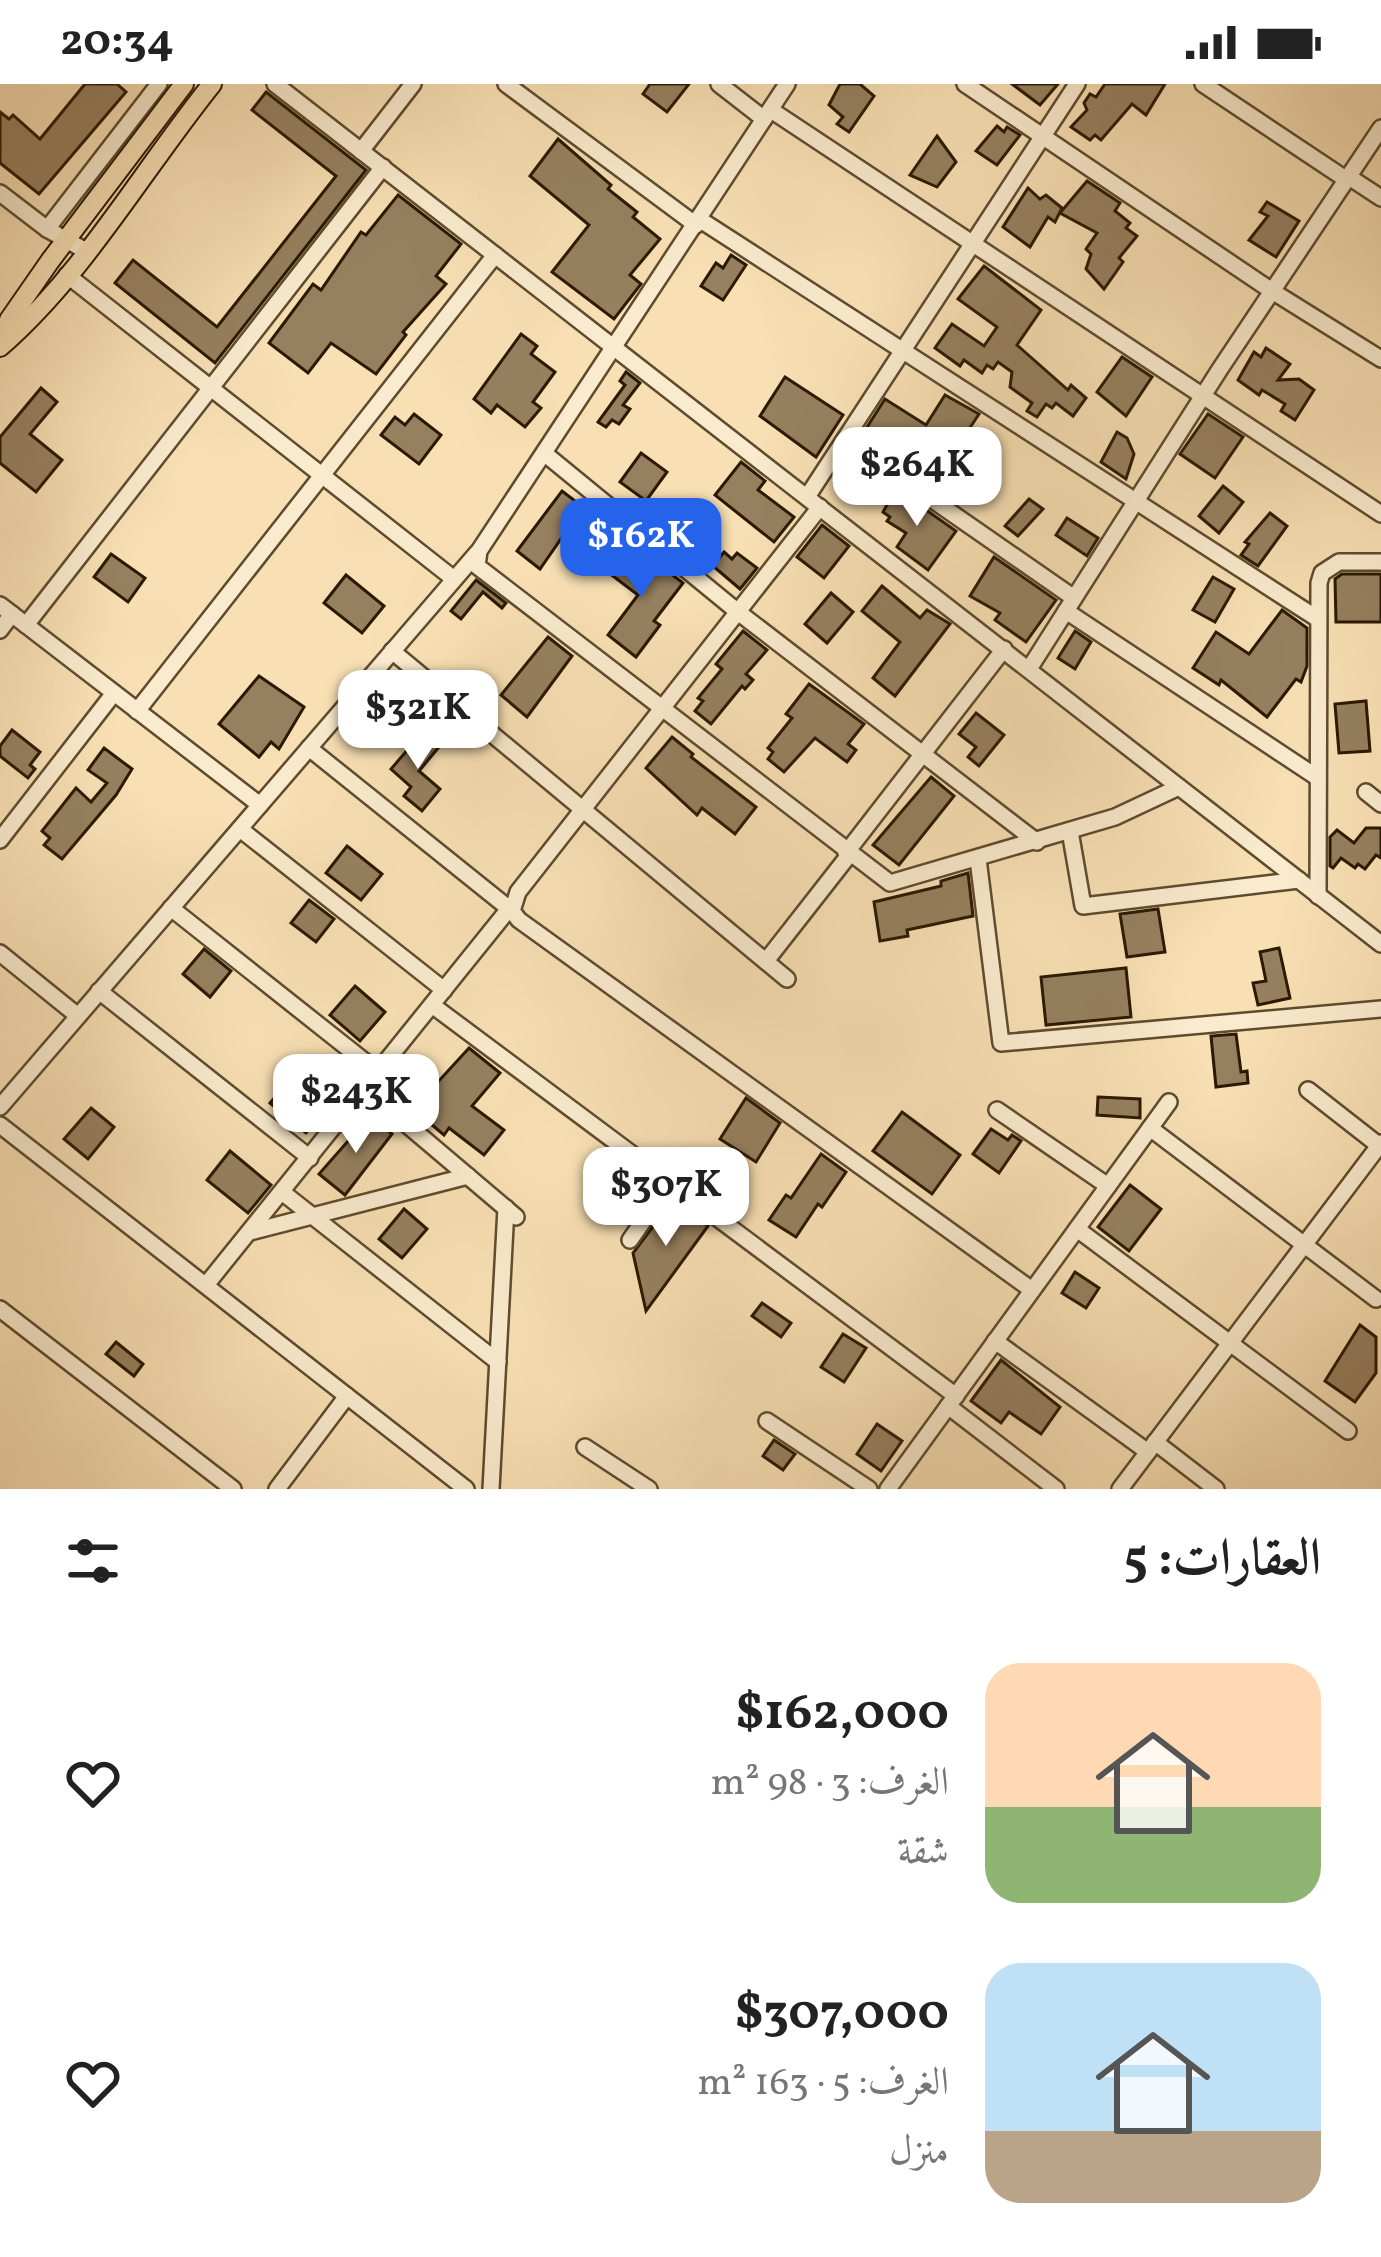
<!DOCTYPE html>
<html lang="ar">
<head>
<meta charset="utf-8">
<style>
	body { margin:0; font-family:Vollkorn,Amiri,serif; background:#f2f2f2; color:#222; direction:rtl; height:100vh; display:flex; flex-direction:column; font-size:45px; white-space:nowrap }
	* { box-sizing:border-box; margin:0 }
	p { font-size:39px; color:#767676 }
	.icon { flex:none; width:66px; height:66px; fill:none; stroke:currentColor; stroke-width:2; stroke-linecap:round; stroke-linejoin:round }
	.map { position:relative; height:1405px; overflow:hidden; direction:ltr }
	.side { display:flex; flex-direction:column; background:#fff; flex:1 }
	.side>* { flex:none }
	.price { position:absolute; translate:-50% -102px; padding:0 27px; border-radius:24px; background:#fff; color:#222; font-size:39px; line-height:78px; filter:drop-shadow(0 3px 6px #0008) }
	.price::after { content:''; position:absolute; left:50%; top:72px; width:36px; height:27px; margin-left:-18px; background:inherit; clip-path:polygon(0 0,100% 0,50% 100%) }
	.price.active { background:#2563eb; color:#fff }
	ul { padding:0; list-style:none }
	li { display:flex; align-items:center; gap:36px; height:300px; padding:0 60px }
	li span { display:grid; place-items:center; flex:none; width:336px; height:240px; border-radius:36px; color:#555 }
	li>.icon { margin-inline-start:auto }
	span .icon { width:144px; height:144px; fill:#fffc; stroke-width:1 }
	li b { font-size:51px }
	h2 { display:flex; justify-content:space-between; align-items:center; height:144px; padding:0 60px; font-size:51px }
	.status { display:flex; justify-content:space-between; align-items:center; height:84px; padding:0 60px; background:#fff; direction:ltr }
	.status svg { height:33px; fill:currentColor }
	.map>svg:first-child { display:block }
	.building { fill:#96805f; stroke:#2b1902; stroke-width:3 }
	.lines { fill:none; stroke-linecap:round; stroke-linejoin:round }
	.minor-casing { stroke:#5e4b2e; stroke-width:20 }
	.major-casing { stroke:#2b1902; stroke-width:22 }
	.minor { stroke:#faebce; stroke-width:15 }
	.major { stroke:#f8e0b4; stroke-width:18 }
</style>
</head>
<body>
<div class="status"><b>20:34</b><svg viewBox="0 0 49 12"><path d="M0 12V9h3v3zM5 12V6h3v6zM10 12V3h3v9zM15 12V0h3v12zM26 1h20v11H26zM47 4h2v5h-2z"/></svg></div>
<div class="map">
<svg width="1381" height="1405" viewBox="0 0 1381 1405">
	<rect width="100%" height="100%" fill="#f8e0b4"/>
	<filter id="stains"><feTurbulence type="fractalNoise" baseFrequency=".00167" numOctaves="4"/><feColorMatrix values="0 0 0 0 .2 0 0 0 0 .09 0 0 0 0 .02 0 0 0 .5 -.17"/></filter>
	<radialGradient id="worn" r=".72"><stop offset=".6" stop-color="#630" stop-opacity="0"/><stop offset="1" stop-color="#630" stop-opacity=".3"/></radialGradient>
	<!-- building -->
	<g class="building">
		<path d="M85,0H117L126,8L39,110L0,79V28L9,35L13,31L40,55Z"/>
		<path d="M650,0H689L667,28L643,10Z"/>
		<path d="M840,0H860L874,12L849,48L837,40L843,33L829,21Z"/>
		<path d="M1012,0H1058L1040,21Z"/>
		<path d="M1105,0H1165L1146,31L1132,20L1101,56L1095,51L1090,56L1071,43L1087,26L1084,19L1090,10L1096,13Z"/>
		<path d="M266,8L366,86L215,279L115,199L133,176L217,243L336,92L252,26Z"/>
		<path d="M997,42L1004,48L1007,43L1020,51L997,81L976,67Z"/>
		<path d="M937,52L956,78L937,103L910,91Z"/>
		<path d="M558,55L611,101L608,105L637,128L633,133L660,155L630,191L641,200L614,235L552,188L589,141L530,92Z"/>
		<path d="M1087,97L1120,119L1115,127L1130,139L1126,144L1137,152L1119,174L1123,178L1104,205L1086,185L1091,170L1086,165L1097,149L1060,129Z"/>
		<path d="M1028,104L1040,115L1046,111L1062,124L1055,138L1048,133L1030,163L1003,143Z"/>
		<path d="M398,111L461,160L436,192L446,200L403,248L406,251L376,290L331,259L308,289L269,259L313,200L321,206L361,148L366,151Z"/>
		<path d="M1267,118L1299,137L1276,173L1249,156L1268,132L1260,128Z"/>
		<path d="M731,171L746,181L723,216L701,202L716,179L723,184Z"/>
		<path d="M984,182L1041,226L1017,261L1068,306L1071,301L1086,314L1073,332L1056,319L1052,324L1046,320L1037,333L1027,327L1032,319L1010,303L1012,288L998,278L993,285L987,281L982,289L964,276L960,282L935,264L952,240L984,262L997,243L958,215Z"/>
		<path d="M521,250L537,262L531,270L555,288L533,318L541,324L525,343L497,321L491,329L474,315Z"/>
		<path d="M1266,264L1290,280L1278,296L1299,295L1314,306L1295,336L1281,327L1285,320L1262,306L1259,311L1238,296L1254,268L1261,273Z"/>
		<path d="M1122,273L1152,293L1126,332L1097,308Z"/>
		<path d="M626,288L640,299L623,321L630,325L619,340L612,336L606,343L598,338L625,301L620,297Z"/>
		<path d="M785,293L843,331L816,373L760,332Z"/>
		<path d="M41,304L57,318L30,350L62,376L36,408L0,379V353Z"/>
		<path d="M945,311L979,330L938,392L904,369L900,375L862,351L885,315L926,341Z"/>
		<path d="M414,330L441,351L419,380L381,351L395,333L405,341Z"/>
		<path d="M1208,330L1243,353L1215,394L1180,370Z"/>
		<path d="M1117,348L1127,354L1134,370L1126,395L1101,378Z"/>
		<path d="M641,369L667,388L646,417L620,398Z"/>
		<path d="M741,378L765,397L758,406L794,433L774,458L715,411Z"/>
		<path d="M1223,402L1243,418L1219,449L1199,432Z"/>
		<path d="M890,406L897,410L899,407L956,447L928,486L897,463L906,449L887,437L890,433L883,428L887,421L882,418Z"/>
		<path d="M562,407L583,423L540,485L517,467Z"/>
		<path d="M1029,415L1043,425L1018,452L1005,442Z"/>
		<path d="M1270,429L1287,442L1258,482L1241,471L1249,460L1245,458Z"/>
		<path d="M1067,434L1098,454L1087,472L1056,451Z"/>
		<path d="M822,441L849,462L824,494L797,473Z"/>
		<path d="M631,466L657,486L661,482L683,499L654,537L660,541L636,573L608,551L638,511L605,486L616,472L622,477Z"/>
		<path d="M724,468L732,475L737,469L757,484L740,505L713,482Z"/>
		<path d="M111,470L145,494L128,518L94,493Z"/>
		<path d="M994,473L1056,516L1026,558L995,536L1000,529L970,512Z"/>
		<path d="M1342,490H1381V538H1336L1335,495Z"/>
		<path d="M346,491L384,522L362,549L324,519Z"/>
		<path d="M1213,493L1234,505L1215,538L1193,526Z"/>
		<path d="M476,496L506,519L502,524L483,508L461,535L451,527Z"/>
		<path d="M882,502L920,534L927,526L950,540L895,612L873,594L900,558L862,527Z"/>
		<path d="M831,509L853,528L827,559L805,540Z"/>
		<path d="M1282,526L1307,544V582L1301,598L1296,595L1267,633L1221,596L1219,601L1193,584L1216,548L1249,570Z"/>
		<path d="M743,547L767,566L746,590L753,596L745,605L742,602L711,640L695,627L703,617L698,614L722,585L716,580Z"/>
		<path d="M1075,547L1091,558L1075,585L1058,574Z"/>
		<path d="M548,553L572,572L527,633L501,611Z"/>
		<path d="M259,592L304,623L279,665L271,658L259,673L219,640Z"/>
		<path d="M809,600L864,640L848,660L856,666L847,678L815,654L784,688L768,675L773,668L768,664L792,634L786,630Z"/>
		<path d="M1366,617L1370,667L1339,669L1335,620Z"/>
		<path d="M976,629L1004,651L979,682L968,673L976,663L959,650Z"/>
		<path d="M12,646L40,668L30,681L35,685L28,694L0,672V662Z"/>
		<path d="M422,649L439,663L419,687L440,705L422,727L404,712L411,703L391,685Z"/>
		<path d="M672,653L693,670L691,673L756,723L735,750L702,724L697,731L646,684Z"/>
		<path d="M104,664L132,685L116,711L62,775L44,761L50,754L42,747L76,704L91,718L107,699L88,686Z"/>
		<path d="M931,693L954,712L899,781L873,761Z"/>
		<path d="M1366,744H1381V774L1376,771L1365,785L1358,780L1355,784L1341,774L1333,784L1330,782V753L1337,746L1354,759Z"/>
		<path d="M347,762L382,790L361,816L326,789Z"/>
		<path d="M968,789L973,832L907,846L908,852L880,857L874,818L941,802V797Z"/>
		<path d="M309,816L334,835L316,858L291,839Z"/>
		<path d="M1158,825L1165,868L1127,873L1120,830Z"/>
		<path d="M1279,864L1290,914L1258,921L1253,899L1266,897L1260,868Z"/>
		<path d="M204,865L231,887L210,913L183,890Z"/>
		<path d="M1126,884L1131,933L1046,941L1041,893Z"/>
		<path d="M355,902L385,928L360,957L330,931Z"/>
		<path d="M1236,950L1241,988L1247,987L1248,999L1216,1003L1211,952Z"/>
		<path d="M469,964L500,989L472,1022L504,1046L484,1071L449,1044L444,1051L413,1025Z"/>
		<path d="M294,991L330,1020L306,1049L270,1019Z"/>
		<path d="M1098,1013L1140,1015V1034L1097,1031Z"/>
		<path d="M746,1014L780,1039L756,1078L720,1055Z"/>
		<path d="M91,1024L114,1043L88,1075L64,1055Z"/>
		<path d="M902,1028L960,1071L932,1110L873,1067Z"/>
		<path d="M370,1032L392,1050L345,1111L319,1090Z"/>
		<path d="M991,1045L1008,1056L1012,1051L1021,1057L999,1089L973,1070Z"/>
		<path d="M230,1067L271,1101L248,1129L207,1096Z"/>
		<path d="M821,1070L846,1088L822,1123L818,1120L796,1153L769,1136L786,1111L791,1114Z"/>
		<path d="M1130,1101L1161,1125L1129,1167L1098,1143Z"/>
		<path d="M673,1116L708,1142L646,1227L633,1169Z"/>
		<path d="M404,1125L427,1145L402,1174L379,1155Z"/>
		<path d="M1075,1188L1099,1204L1086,1224L1062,1209Z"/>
		<path d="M762,1219L791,1239L781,1253L752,1232Z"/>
		<path d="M1360,1241L1376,1253V1289L1355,1318L1325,1297Z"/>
		<path d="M843,1250L866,1264L844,1298L821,1283Z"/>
		<path d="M116,1258L143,1280L134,1292L106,1270Z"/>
		<path d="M1001,1276L1060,1323L1041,1350L1009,1328L1001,1339L971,1317Z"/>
		<path d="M877,1340L902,1357L881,1387L857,1370Z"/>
		<path d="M774,1356L795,1370L783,1386L763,1372Z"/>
	</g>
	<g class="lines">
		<!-- minor casing -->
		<g class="minor-casing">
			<g id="minor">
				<path d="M275,0L1381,860"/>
				<path d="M506,0L696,141"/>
				<path d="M719,0L764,35"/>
				<path d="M787,0L479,467L477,482L890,799L1115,733L1179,703"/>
				<path d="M965,0L1272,207L1381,275"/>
				<path d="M1203,0L1347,96"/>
				<path d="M771,26L1381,430"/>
				<path d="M361,67L413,0"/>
				<path d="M1349,93L1381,114"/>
				<path d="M0,109L47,145L86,167"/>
				<path d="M699,135L1318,535"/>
				<path d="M47,145L159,0"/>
				<path d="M67,191L454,495"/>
				<path d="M845,355L1074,514"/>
				<path d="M544,369L738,528L1037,758"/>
				<path d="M807,413L1077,0"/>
				<path d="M820,423L518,808L512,827L519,836L1032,1206"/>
				<path d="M0,521L260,721"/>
				<path d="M1066,527L1318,694"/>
				<path d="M26,541L383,83"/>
				<path d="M0,546L12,530"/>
				<path d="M392,567L787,895"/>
				<path d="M1029,585L1220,285L1381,44"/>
				<path d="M137,627L495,171"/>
				<path d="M309,664L512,827"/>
				<path d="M1366,708L1381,720"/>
				<path d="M240,745L444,906"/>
				<path d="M1070,747L1083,822L1299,796"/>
				<path d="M0,756L114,609"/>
				<path d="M846,769L1004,565"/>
				<path d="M978,775L1001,959L1381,925"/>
				<path d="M1318,812L1319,499L1322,489L1339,478H1381"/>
				<path d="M171,824L378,988"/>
				<path d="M0,869L78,932"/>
				<path d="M766,877L849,771"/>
				<path d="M99,907L310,1074"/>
				<path d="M432,921L956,1312"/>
				<path d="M365,1005L516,1133"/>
				<path d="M1308,1006L1381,1063"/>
				<path d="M0,1023L477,469"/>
				<path d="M997,1026L1108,1102"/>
				<path d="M0,1041L466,1405"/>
				<path d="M1150,1044L1376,1215"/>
				<path d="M282,1108L498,1278"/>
				<path d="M1077,1145L1348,1347"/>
				<path d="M250,1148L468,1092"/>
				<path d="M630,1156L670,1099"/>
				<path d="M206,1201L512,821"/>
				<path d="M0,1225L233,1405"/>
				<path d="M995,1257L1148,1368"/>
				<path d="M948,1322L1056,1405"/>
				<path d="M767,1337L869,1405"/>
				<path d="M1155,1358L1216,1405"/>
				<path d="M585,1363L649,1405"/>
				<path d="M277,1405L347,1312"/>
				<path d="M491,1405L506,1124"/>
				<path d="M888,1405L1169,1018"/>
				<path d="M1120,1405L1381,1059"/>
			</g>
		</g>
		<!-- major casing -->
		<g class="major-casing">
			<g id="major">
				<path d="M1,261L9,236L50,177L184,0"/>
				<path d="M0,263C84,190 142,87 212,0"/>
			</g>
		</g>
		<!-- minor -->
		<use href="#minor" class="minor"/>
		<!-- major -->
		<use href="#major" class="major"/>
	</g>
	<rect width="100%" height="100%" filter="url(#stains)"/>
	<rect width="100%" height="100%" fill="url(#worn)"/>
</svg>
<b class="price" style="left:917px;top:445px">$264K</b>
<b class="price active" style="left:641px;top:516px">$162K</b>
<b class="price" style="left:418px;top:688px">$321K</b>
<b class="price" style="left:356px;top:1072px">$243K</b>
<b class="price" style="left:666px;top:1165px">$307K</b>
</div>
<section class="side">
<h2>العقارات: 5<svg class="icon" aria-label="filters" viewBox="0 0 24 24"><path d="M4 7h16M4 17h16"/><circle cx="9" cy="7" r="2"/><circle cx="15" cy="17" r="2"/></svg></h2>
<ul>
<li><span style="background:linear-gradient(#ffd9b3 60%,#8fb573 0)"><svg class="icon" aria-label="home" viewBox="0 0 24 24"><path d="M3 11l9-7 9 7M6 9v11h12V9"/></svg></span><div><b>$162,000</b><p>الغرف: 3 · 98 m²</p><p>شقة</p></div><svg class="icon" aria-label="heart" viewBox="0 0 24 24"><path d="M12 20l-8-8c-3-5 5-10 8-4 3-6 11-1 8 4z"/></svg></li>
<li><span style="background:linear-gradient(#bfe0f5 70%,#b9a48a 0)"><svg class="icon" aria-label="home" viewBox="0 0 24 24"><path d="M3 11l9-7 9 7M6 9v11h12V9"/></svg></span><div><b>$307,000</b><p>الغرف: 5 · 163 m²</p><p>منزل</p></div><svg class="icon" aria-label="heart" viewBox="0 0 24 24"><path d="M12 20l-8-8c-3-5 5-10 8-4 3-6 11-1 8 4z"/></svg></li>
</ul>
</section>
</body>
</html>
